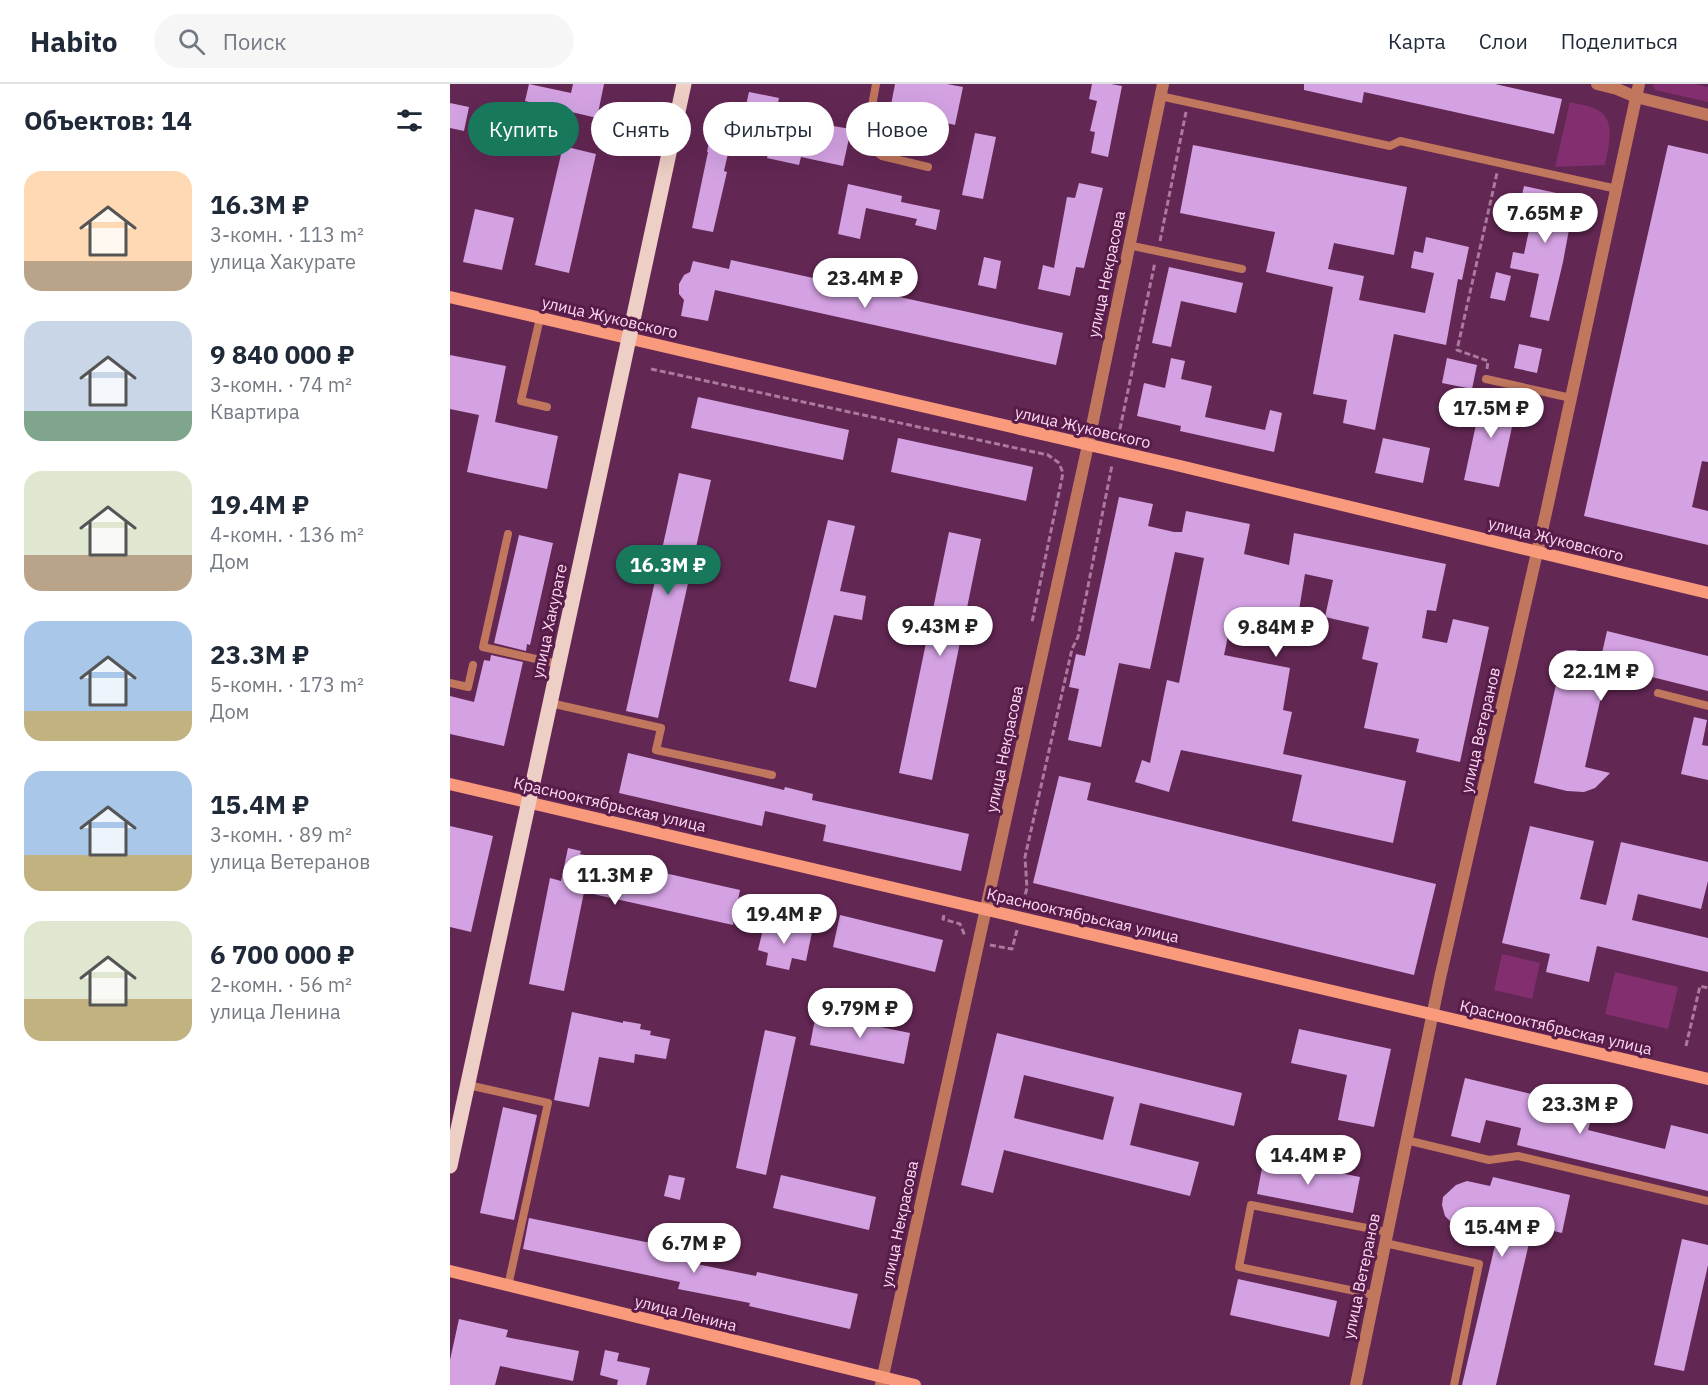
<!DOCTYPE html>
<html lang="ru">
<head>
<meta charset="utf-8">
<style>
	body { margin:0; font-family:"IBM Plex Sans",sans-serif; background:#f6f6f7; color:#1f2937; height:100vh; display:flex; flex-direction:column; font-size:22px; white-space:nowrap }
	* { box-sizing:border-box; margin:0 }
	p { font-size:20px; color:#747a83 }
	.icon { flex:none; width:33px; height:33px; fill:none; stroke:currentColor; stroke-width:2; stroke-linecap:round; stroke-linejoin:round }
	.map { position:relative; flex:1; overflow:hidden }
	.side { display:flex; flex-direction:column; background:#fff; width:450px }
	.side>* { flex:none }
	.banner { position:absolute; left:18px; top:18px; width:570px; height:54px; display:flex; gap:12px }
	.price { position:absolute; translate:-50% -51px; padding:0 14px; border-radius:21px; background:#fff; color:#222; font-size:20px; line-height:39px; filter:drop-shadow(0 2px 3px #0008) }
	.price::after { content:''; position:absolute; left:50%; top:36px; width:18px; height:14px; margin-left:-9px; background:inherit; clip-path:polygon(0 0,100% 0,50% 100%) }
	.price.current { background:#18785c; color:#fff }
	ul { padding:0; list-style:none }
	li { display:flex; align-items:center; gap:18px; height:150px; padding:0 24px }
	li span { display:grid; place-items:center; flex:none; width:168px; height:120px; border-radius:18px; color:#555 }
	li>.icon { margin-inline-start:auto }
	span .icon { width:72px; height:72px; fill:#fffc; stroke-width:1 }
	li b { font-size:26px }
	h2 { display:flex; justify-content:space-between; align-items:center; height:72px; padding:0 24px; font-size:26px }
	.tag { padding:0 21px; border-radius:27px; background:#fff; box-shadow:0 6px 24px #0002; font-size:21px; line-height:54px }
	.tag.current { background:#18785c; color:#fff }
	header { display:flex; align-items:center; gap:36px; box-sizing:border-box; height:84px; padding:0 30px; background:#fff; border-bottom:2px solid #e0e1e3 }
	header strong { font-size:28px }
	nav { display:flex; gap:33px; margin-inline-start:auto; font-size:21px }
	.search { width:420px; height:54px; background:#f6f6f7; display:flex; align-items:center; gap:15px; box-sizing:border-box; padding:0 21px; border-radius:33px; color:#747a83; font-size:22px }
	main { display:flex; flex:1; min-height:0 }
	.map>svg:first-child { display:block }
	.green { fill:#822e6f }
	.building { fill:#d4a2e3; fill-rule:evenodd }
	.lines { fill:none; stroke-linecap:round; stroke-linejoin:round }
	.path { stroke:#ab7a9e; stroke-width:3; stroke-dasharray:6 3; stroke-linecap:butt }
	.lane { stroke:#c1765e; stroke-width:8 }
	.street { stroke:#c1765e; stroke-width:12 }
	.secondary { stroke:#f99a7c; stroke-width:12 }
	.primary { stroke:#eecfc5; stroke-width:15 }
	.labels { text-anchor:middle; stroke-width:6; stroke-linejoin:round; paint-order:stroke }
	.street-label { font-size:16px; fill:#fed9f2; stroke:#571c49 }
</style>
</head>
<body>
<header>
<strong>Habito</strong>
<div class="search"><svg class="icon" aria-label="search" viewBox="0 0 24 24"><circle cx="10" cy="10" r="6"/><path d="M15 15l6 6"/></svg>Поиск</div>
<nav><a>Карта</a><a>Слои</a><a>Поделиться</a></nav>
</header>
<main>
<section class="side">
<h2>Объектов: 14<svg class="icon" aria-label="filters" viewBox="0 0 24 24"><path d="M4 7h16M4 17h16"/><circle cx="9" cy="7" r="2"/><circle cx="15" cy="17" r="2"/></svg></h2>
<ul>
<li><span style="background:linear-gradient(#ffd9b3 75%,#b9a48a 0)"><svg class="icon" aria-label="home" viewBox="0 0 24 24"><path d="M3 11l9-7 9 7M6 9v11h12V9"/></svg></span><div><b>16.3M ₽</b><p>3-комн. · 113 m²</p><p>улица Хакурате</p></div></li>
<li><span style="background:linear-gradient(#c9d6e8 75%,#7fa58c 0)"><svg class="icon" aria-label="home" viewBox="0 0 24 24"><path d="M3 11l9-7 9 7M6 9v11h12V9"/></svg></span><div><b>9 840 000 ₽</b><p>3-комн. · 74 m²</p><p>Квартира</p></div></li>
<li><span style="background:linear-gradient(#dfe7d0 70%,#b9a48a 0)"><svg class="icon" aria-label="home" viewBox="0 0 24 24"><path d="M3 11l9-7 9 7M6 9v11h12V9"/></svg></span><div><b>19.4M ₽</b><p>4-комн. · 136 m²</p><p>Дом</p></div></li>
<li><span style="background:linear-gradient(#a9c7e8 75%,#c2b280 0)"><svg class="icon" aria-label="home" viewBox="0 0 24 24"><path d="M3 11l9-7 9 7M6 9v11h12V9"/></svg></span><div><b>23.3M ₽</b><p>5-комн. · 173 m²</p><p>Дом</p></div></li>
<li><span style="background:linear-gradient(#a9c7e8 70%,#c2b280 0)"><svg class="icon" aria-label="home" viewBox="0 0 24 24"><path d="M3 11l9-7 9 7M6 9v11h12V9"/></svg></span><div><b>15.4M ₽</b><p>3-комн. · 89 m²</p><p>улица Ветеранов</p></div></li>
<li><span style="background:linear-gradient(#dfe7d0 65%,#c2b280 0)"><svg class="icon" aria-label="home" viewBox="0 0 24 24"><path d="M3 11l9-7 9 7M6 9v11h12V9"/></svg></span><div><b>6 700 000 ₽</b><p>2-комн. · 56 m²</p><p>улица Ленина</p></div></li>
</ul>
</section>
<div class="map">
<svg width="1258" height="1301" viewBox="0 0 1258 1301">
	<rect width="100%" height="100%" fill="#632754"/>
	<!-- green -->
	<g class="green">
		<path d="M1203,0H1244L1258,3V18L1205,6Z"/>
		<path d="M1120,18C1128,20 1140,22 1148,26C1167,37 1158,64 1155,81L1105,83Z"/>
		<path d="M1052,870L1090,879L1082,915L1044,906Z"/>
		<path d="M1165,888L1228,903L1218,945L1155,930Z"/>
	</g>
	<!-- building -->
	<g class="building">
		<path d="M79,0L121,9L123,0H154L147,34L75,17Z"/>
		<path d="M445,0H497L513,3L505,41L440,26Z"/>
		<path d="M642,0H661L672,2L658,73L641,69L645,48L640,47L647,17L639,15Z"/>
		<path d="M854,0H1045L1112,15L1104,50L914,8L912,19L854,6Z"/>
		<path d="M299,8L329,14L324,36L294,30Z"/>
		<path d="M0,19L19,23L14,47L0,44Z"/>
		<path d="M324,42L380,55L383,42L401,45L393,82L351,73L349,81L317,74Z"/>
		<path d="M261,47L282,52L274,87L277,88L263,148L242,144L258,68H257Z"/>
		<path d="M525,49L546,53L533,115L512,111Z"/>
		<path d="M743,61L957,103L944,171L884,159L878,185L914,192L909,216L975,229L984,189L961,184L964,167L973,169L976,153L1019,163L1012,196L1008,195L996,261L944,250L925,346L893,339L897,316L863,310L883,203L816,188L825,148L730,129Z"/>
		<path d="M1218,61L1258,70V378L1252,377L1242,423L1258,427V461L1134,432Z"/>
		<path d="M113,62L146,70L119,189L85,181Z"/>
		<path d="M629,99L653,104L634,184L626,183L620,212L588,205L593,181L604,184L617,113L625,114Z"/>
		<path d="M398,100L452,112L451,118L490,126L486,146L465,141L467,135L416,124L410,155L388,150Z"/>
		<path d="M1074,102L1125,113L1113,178L1099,237L1080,233L1089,190L1060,184L1063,168L1074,170L1082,132L1068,129Z"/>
		<path d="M25,125L64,134L52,186L13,178Z"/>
		<path d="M534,173L551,177L546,205L528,201Z"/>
		<path d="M281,176L613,249L606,281L265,206L258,237L231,232L234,216L229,210V200L234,191L240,188L243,177L279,185Z"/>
		<path d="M719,183L793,199L786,229L731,217L721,263L702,259Z"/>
		<path d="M1046,188L1061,192L1055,217L1040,214Z"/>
		<path d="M1069,260L1092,265L1087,289L1064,284Z"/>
		<path d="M0,271L56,282L45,338L108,352L97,405L17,388L29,331L0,325Z"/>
		<path d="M721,274L735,277L731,295L762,302L755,333L815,346L820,326L832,329L824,368L730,347L731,342L687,332L694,299L715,304Z"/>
		<path d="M997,274L1027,281L1022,305L992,299Z"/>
		<path d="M1033,308L1068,315L1049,403L1014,396Z"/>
		<path d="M248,313L399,346L393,376L241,344Z"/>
		<path d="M448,354L583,383L576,417L441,388Z"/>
		<path d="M933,354L980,364L973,399L925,389Z"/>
		<path d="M229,389L261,396L208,634L176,627Z"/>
		<path d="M669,413L703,420L698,442L724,448H732L736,427L800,440L794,470L839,481L844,449L996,480L986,527L977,526L972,554L997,559L1003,535L1039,543L1010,678L966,668L969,655L914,644L928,579L912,575L919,543L875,533L883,496L855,490L846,544L810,538L807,550L780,543L774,571L840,584L833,626L842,628L833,670L956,697L943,759L842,737L852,691L731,666L719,708L685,698L692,676L700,679L717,596L729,599L754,474L725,468L700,585L669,579L651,663L618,656L629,605L619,603L626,570L635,572Z"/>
		<path d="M378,436L405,442L390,507L416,512L412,536L384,531L366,604L339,597Z"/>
		<path d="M499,448L531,455L482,696L449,689Z"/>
		<path d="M69,451L103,459L80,561L77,560L76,567L44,559Z"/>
		<path d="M1157,547L1258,572V607L1158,582L1135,683L1160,689L1145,704L1134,708L1117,707L1084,699L1107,596L1104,587V578L1109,570L1117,566H1126L1150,578Z"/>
		<path d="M41,571L73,578L54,662L0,650V612L24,618L34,576L40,577Z"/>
		<path d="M1244,633L1257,636L1252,661L1258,662V696L1231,690Z"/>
		<path d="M178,669L334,706L335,703L363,710L362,716L519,750L511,787L373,757L376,741L315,727L312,742L169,709Z"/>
		<path d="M609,692L641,699L637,716L986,800L964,891L583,799Z"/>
		<path d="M0,742L43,752L21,848L0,843Z"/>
		<path d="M1080,742L1144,757L1130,815L1156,821L1171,758L1258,778V797L1251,825L1188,810L1182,836L1258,854V888L1147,862L1139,898L1096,888L1100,870L1052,859Z"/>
		<path d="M118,764L131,767L130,770L290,806L283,841L134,808L114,907L79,900L100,794L111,797Z"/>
		<path d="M390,831L493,856L485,888L383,863Z"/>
		<path d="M315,837L362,848L356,877L342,874L339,886L316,881L318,869L308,866Z"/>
		<path d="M122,928L173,939V937L191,940L190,945L201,947L200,951L220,955L216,975L185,970L184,979L149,973L139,1023L104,1016Z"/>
		<path d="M366,930L460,949L454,980L360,961Z"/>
		<path d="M849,945L941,965L924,1043L888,1036L897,991L841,979Z"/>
		<path d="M315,946L346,953L316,1091L286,1084Z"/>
		<path d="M547,949L792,1009L784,1042L690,1019L680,1061L749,1078L740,1112L554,1066L543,1109L511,1101ZM574,991L664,1013L653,1056L564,1034Z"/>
		<path d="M1015,994L1144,1025L1138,1046L1215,1065L1221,1041L1258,1050V1107L1067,1061L1071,1044L1036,1036L1030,1059L1001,1052Z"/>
		<path d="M53,1023L87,1031L64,1136L30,1129Z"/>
		<path d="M814,1074L910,1093L903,1129L807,1110Z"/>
		<path d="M219,1091L235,1094L230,1116L214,1112Z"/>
		<path d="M331,1091L426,1113L419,1146L323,1124Z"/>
		<path d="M1043,1093L1120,1111L1112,1149L1083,1142L1046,1301H1012L1054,1123L1027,1142L1015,1144L1002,1139L995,1132L992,1121L993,1113L1006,1101L1017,1097L1040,1102Z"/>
		<path d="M79,1134L215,1162L212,1173L306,1192L307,1188L408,1210L400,1245L299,1222L300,1219L228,1205L230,1198L73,1165Z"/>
		<path d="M1232,1155L1258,1161V1181L1234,1287L1204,1281Z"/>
		<path d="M788,1195L887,1217L879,1253L780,1231Z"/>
		<path d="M9,1235L58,1246L56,1253L129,1267L123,1297L50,1282L45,1301H0V1276Z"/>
		<path d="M155,1266L169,1269L167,1277L200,1284L196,1301H167L168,1296L150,1291Z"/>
	</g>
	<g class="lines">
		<!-- path -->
		<g class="path">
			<path d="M710,157L736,28"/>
			<path d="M201,285L598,371L609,379L613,389L582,538"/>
			<path d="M1037,285L1038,277L1007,266L1047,89"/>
			<path d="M668,354L705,178"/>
			<path d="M573,819L577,804L575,773L622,565L628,553L662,381"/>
			<path d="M494,831L493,835L510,840L515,852"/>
			<path d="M540,861L562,865L567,846"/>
			<path d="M1236,962L1250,902L1258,904"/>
		</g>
		<!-- lane -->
		<g class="lane">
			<path d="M426,0L415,60L432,72L478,83"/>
			<path d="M710,12L940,62L950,57L1167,105"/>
			<path d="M678,161L792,185"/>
			<path d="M90,234L71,317L97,323"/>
			<path d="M1036,295L1121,314"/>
			<path d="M58,450L33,563L108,580"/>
			<path d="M0,599L18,603L23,581"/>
			<path d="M1208,609L1258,622"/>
			<path d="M100,619L211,644L206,666L322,691"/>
			<path d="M18,1001L98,1019L58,1202"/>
			<path d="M956,1056L1039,1076L1068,1072L1258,1117"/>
			<path d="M935,1159L1029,1180L1004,1301"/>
			<path d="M924,1211L789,1183L801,1121L937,1148"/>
		</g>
		<!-- street -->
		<g class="street">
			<path d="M1147,0L1167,5L1186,13L1258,31"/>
			<path d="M431,1301L638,361L713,0"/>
			<path d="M906,1301L990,894L1096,429L1189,0"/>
		</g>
		<!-- secondary -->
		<g class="secondary">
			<path d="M0,213L726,381L1258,509"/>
			<path d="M0,700L1258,995"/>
			<path d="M0,1187L465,1301"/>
		</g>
		<!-- primary -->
		<path class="primary" d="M0,1082L234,0"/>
	</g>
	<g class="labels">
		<!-- street labels -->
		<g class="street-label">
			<text transform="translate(656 190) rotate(-78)" y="6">улица Некрасова</text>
			<text transform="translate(160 233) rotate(13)" y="6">улица Жуковского</text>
			<text transform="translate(633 343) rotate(13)" y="6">улица Жуковского</text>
			<text transform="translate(1106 455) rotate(14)" y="6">улица Жуковского</text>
			<text transform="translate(99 537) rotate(-78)" y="6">улица Хакурате</text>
			<text transform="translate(1030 646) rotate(-77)" y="6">улица Ветеранов</text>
			<text transform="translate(554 665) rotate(-78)" y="6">улица Некрасова</text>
			<text transform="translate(160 720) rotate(13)" y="6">Краснооктябрьская улица</text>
			<text transform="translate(633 831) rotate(13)" y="6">Краснооктябрьская улица</text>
			<text transform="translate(1106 943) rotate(13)" y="6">Краснооктябрьская улица</text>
			<text transform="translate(449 1140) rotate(-78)" y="6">улица Некрасова</text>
			<text transform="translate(911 1192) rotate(-78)" y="6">улица Ветеранов</text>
			<text transform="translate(236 1229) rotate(14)" y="6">улица Ленина</text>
		</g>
	</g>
</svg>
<b class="price" style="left:1095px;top:160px">7.65M ₽</b>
<b class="price" style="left:415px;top:225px">23.4M ₽</b>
<b class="price" style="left:1041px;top:355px">17.5M ₽</b>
<b class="price current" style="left:218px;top:512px">16.3M ₽</b>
<b class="price" style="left:490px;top:573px">9.43M ₽</b>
<b class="price" style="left:826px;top:574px">9.84M ₽</b>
<b class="price" style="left:1151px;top:618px">22.1M ₽</b>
<b class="price" style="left:165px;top:822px">11.3M ₽</b>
<b class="price" style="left:334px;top:861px">19.4M ₽</b>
<b class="price" style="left:410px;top:955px">9.79M ₽</b>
<b class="price" style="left:1130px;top:1051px">23.3M ₽</b>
<b class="price" style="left:858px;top:1102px">14.4M ₽</b>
<b class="price" style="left:1052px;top:1174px">15.4M ₽</b>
<b class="price" style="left:244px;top:1190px">6.7M ₽</b>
<div class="banner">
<a class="tag current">Купить</a>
<a class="tag">Снять</a>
<a class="tag">Фильтры</a>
<a class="tag">Новое</a>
</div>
</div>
</main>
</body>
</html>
